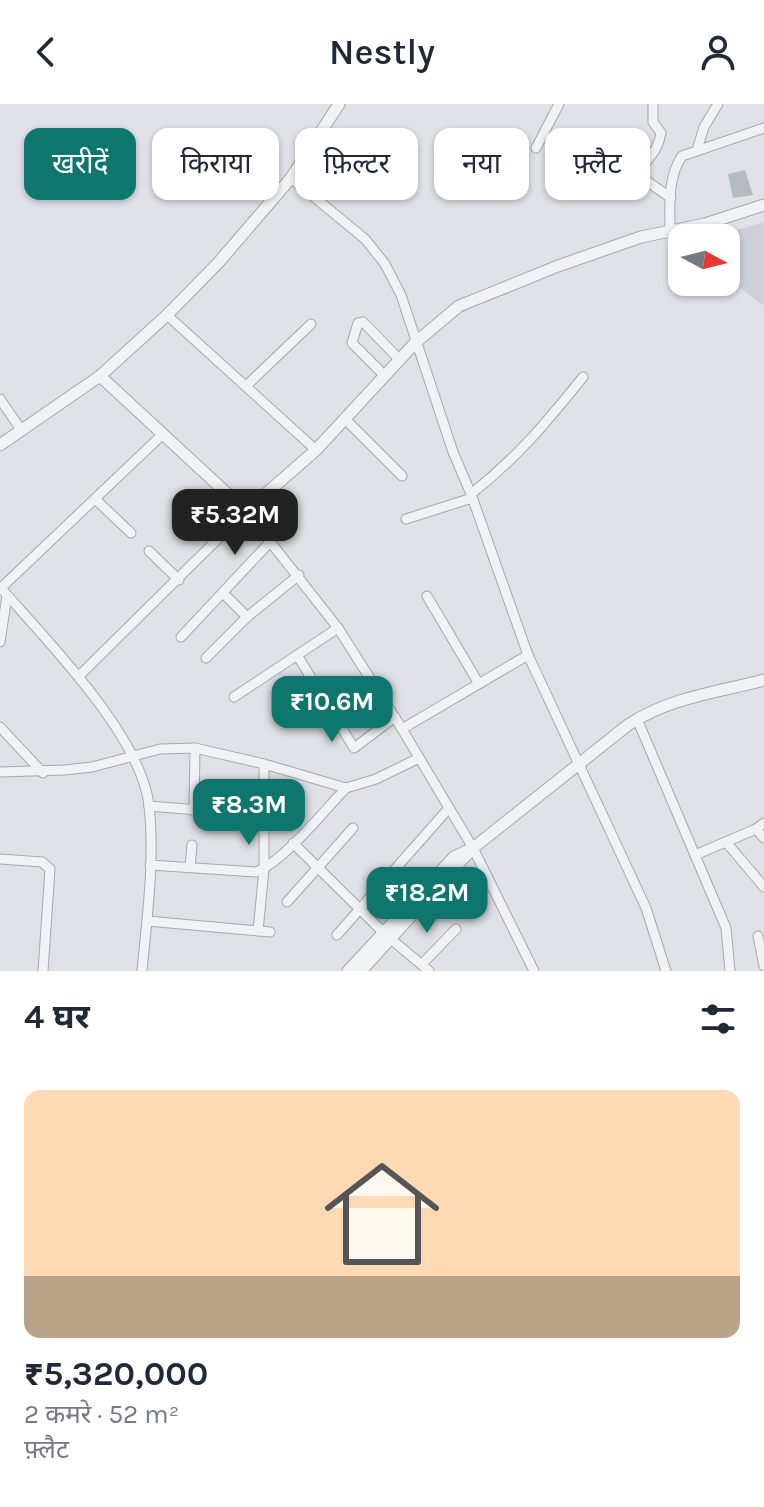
<!DOCTYPE html>
<html lang="hi">
<head>
<meta charset="utf-8">
<style>
	body { margin:0; font-family:Karla,"Noto Sans Devanagari",sans-serif; background:#f6f6f7; color:#1f2937; height:100vh; display:flex; flex-direction:column; font-size:30px; white-space:nowrap }
	* { box-sizing:border-box; margin:0 }
	p { font-size:26px; color:#747a83 }
	.icon { flex:none; width:44px; height:44px; fill:none; stroke:currentColor; stroke-width:2; stroke-linecap:round; stroke-linejoin:round }
	.map { position:relative; height:867px; overflow:hidden }
	.details { display:flex; flex-direction:column; background:#fff; flex:1 }
	.details>* { flex:none }
	.guide { position:absolute; left:24px; top:24px; width:716px; height:72px; display:flex; gap:16px }
	.needle { width:52px; rotate:97deg }
	.buttons { position:absolute; left:668px; top:120px; display:grid; gap:16px }
	.buttons a { display:grid; place-items:center; width:72px; height:72px; border-radius:16px; background:#fff; box-shadow:0 2px 6px #0004; font-size:40px }
	.price { position:absolute; translate:-50% -68px; padding:0 18px; border-radius:16px; background:#0f766e; color:#fff; font-size:26px; line-height:52px; filter:drop-shadow(0 2px 4px #0008) }
	.price::after { content:''; position:absolute; left:50%; top:48px; width:24px; height:18px; margin-left:-12px; background:inherit; clip-path:polygon(0 0,100% 0,50% 100%) }
	.price.current { background:#222; color:#fff }
	ul { padding:0; list-style:none }
	li { display:grid; align-content:center; gap:16px; height:424px; padding:0 24px }
	li span { display:grid; place-items:center; height:248px; border-radius:16px; color:#555 }
	li>.icon { margin-inline-start:auto }
	span .icon { width:144px; height:144px; fill:#fffc; stroke-width:1 }
	li b { font-size:34px }
	h2 { display:flex; justify-content:space-between; align-items:center; height:96px; padding:0 24px; font-size:34px }
	.tag { padding:0 28px; border-radius:16px; background:#fff; box-shadow:0 2px 6px #0004; font-size:28px; line-height:72px }
	.tag.current { background:#0f766e; color:#fff }
	header { display:flex; justify-content:space-between; align-items:center; height:104px; padding:0 24px; background:#fff; font-size:36px; font-weight:600 }
	.map>svg:first-child { display:block }
	.built { fill:#cdd0d8 }
	.building { fill:#b6bac3 }
	.lines { fill:none; stroke-linecap:round; stroke-linejoin:round }
	.minor-casing { stroke:#a5a8b0; stroke-width:11 }
	.tertiary-casing { stroke:#a5a8b0; stroke-width:13 }
	.minor { stroke:#f1f2f5; stroke-width:9 }
	.tertiary { stroke:#f1f2f5; stroke-width:11 }
</style>
</head>
<body>
<header><svg class="icon" aria-label="back" viewBox="0 0 24 24"><path d="M15 5l-7 7 7 7"/></svg>Nestly<svg class="icon" aria-label="person" viewBox="0 0 24 24"><circle cx="12" cy="8" r="4"/><path d="M4 21q1-7 8-7t8 7"/></svg></header>
<div class="map">
<svg width="764" height="867" viewBox="0 0 764 867">
	<rect width="100%" height="100%" fill="#dfe1e6"/>
	<!-- built -->
	<path class="built" d="M764,118V202L726,173V134H710Z"/>
	<!-- building -->
	<path class="building" d="M745,66L753,91L733,94L728,70Z"/>
	<g class="lines">
		<!-- minor casing -->
		<g class="minor-casing">
			<g id="minor">
				<path d="M653,0V18L661,29C657,51 647,52 638,71L671,94"/>
				<path d="M536,44L559,0"/>
				<path d="M697,46L704,23L718,0"/>
				<path d="M291,74L365,135L385,160L401,191L453,348L471,390L528,551L646,804L666,867"/>
				<path d="M670,128C670,103 667,74 682,52L764,24"/>
				<path d="M167,211L316,346"/>
				<path d="M385,272L352,239L358,219L363,218L400,256"/>
				<path d="M246,282L311,220"/>
				<path d="M0,295L22,327"/>
				<path d="M345,315L402,372"/>
				<path d="M471,390C518,353 546,319 583,273"/>
				<path d="M95,395L131,429"/>
				<path d="M406,415L472,394"/>
				<path d="M149,447L179,476"/>
				<path d="M0,483C46,536 142,632 149,702C155,756 147,813 142,867"/>
				<path d="M1,484L163,330"/>
				<path d="M224,490L247,513"/>
				<path d="M427,492L479,580"/>
				<path d="M181,533L270,438"/>
				<path d="M0,538L7,492"/>
				<path d="M297,551L354,644L395,613"/>
				<path d="M206,554L247,513L299,471"/>
				<path d="M79,572L246,407L338,524L402,625L473,744L534,867"/>
				<path d="M234,593L338,524"/>
				<path d="M637,615L726,824L730,867"/>
				<path d="M0,623L43,669"/>
				<path d="M402,625L528,551"/>
				<path d="M0,668L64,666L92,663L160,645L195,644L264,660L346,684L376,675L419,654"/>
				<path d="M149,702L235,709"/>
				<path d="M194,707L195,644"/>
				<path d="M756,725L764,734"/>
				<path d="M726,738L764,783"/>
				<path d="M293,739L385,830"/>
				<path d="M695,751L756,725L764,719"/>
				<path d="M0,755L42,758L50,765L43,867"/>
				<path d="M150,761L256,768C283,758 324,707 346,684"/>
				<path d="M190,763L192,741"/>
				<path d="M287,798L353,724"/>
				<path d="M147,817L270,828"/>
				<path d="M258,827L264,765V660"/>
				<path d="M337,831L449,704"/>
				<path d="M758,832L764,862"/>
				<path d="M391,835L429,867"/>
				<path d="M422,860L456,825"/>
			</g>
		</g>
		<!-- tertiary casing -->
		<g class="tertiary-casing">
			<g id="tertiary">
				<path d="M100,272L246,407L316,346L415,239L459,202L558,162L641,133L705,120L764,101"/>
				<path d="M0,341L100,272L167,211L219,158L291,74L339,0"/>
				<path d="M348,867L454,753L473,744L628,621C668,594 718,588 764,576"/>
				<path d="M361,867L470,747"/>
			</g>
		</g>
		<!-- minor -->
		<use href="#minor" class="minor"/>
		<!-- tertiary -->
		<use href="#tertiary" class="tertiary"/>
	</g>
</svg>
<div class="buttons">
<a><svg class="needle" viewBox="-14 -14 28 28"><path d="M0-13l5 13h-10z" fill="#e53935"/><path d="M0 13l5-13h-10z" fill="#747a83"/></svg></a>
</div>
<b class="price current" style="left:235px;top:453px">₹5.32M</b>
<b class="price" style="left:332px;top:640px">₹10.6M</b>
<b class="price" style="left:249px;top:743px">₹8.3M</b>
<b class="price" style="left:427px;top:831px">₹18.2M</b>
<div class="guide">
<a class="tag current">खरीदें</a>
<a class="tag">किराया</a>
<a class="tag">फ़िल्टर</a>
<a class="tag">नया</a>
<a class="tag">फ़्लैट</a>
</div>
</div>
<section class="details">
<h2>4 घर<svg class="icon" aria-label="filters" viewBox="0 0 24 24"><path d="M4 7h16M4 17h16"/><circle cx="9" cy="7" r="2"/><circle cx="15" cy="17" r="2"/></svg></h2>
<ul>
<li><span style="background:linear-gradient(#ffd9b3 75%,#b9a48a 0)"><svg class="icon" aria-label="home" viewBox="0 0 24 24"><path d="M3 11l9-7 9 7M6 9v11h12V9"/></svg></span><div><b>₹5,320,000</b><p>2 कमरे · 52 m²</p><p>फ़्लैट</p></div></li>
</ul>
</section>
</body>
</html>
